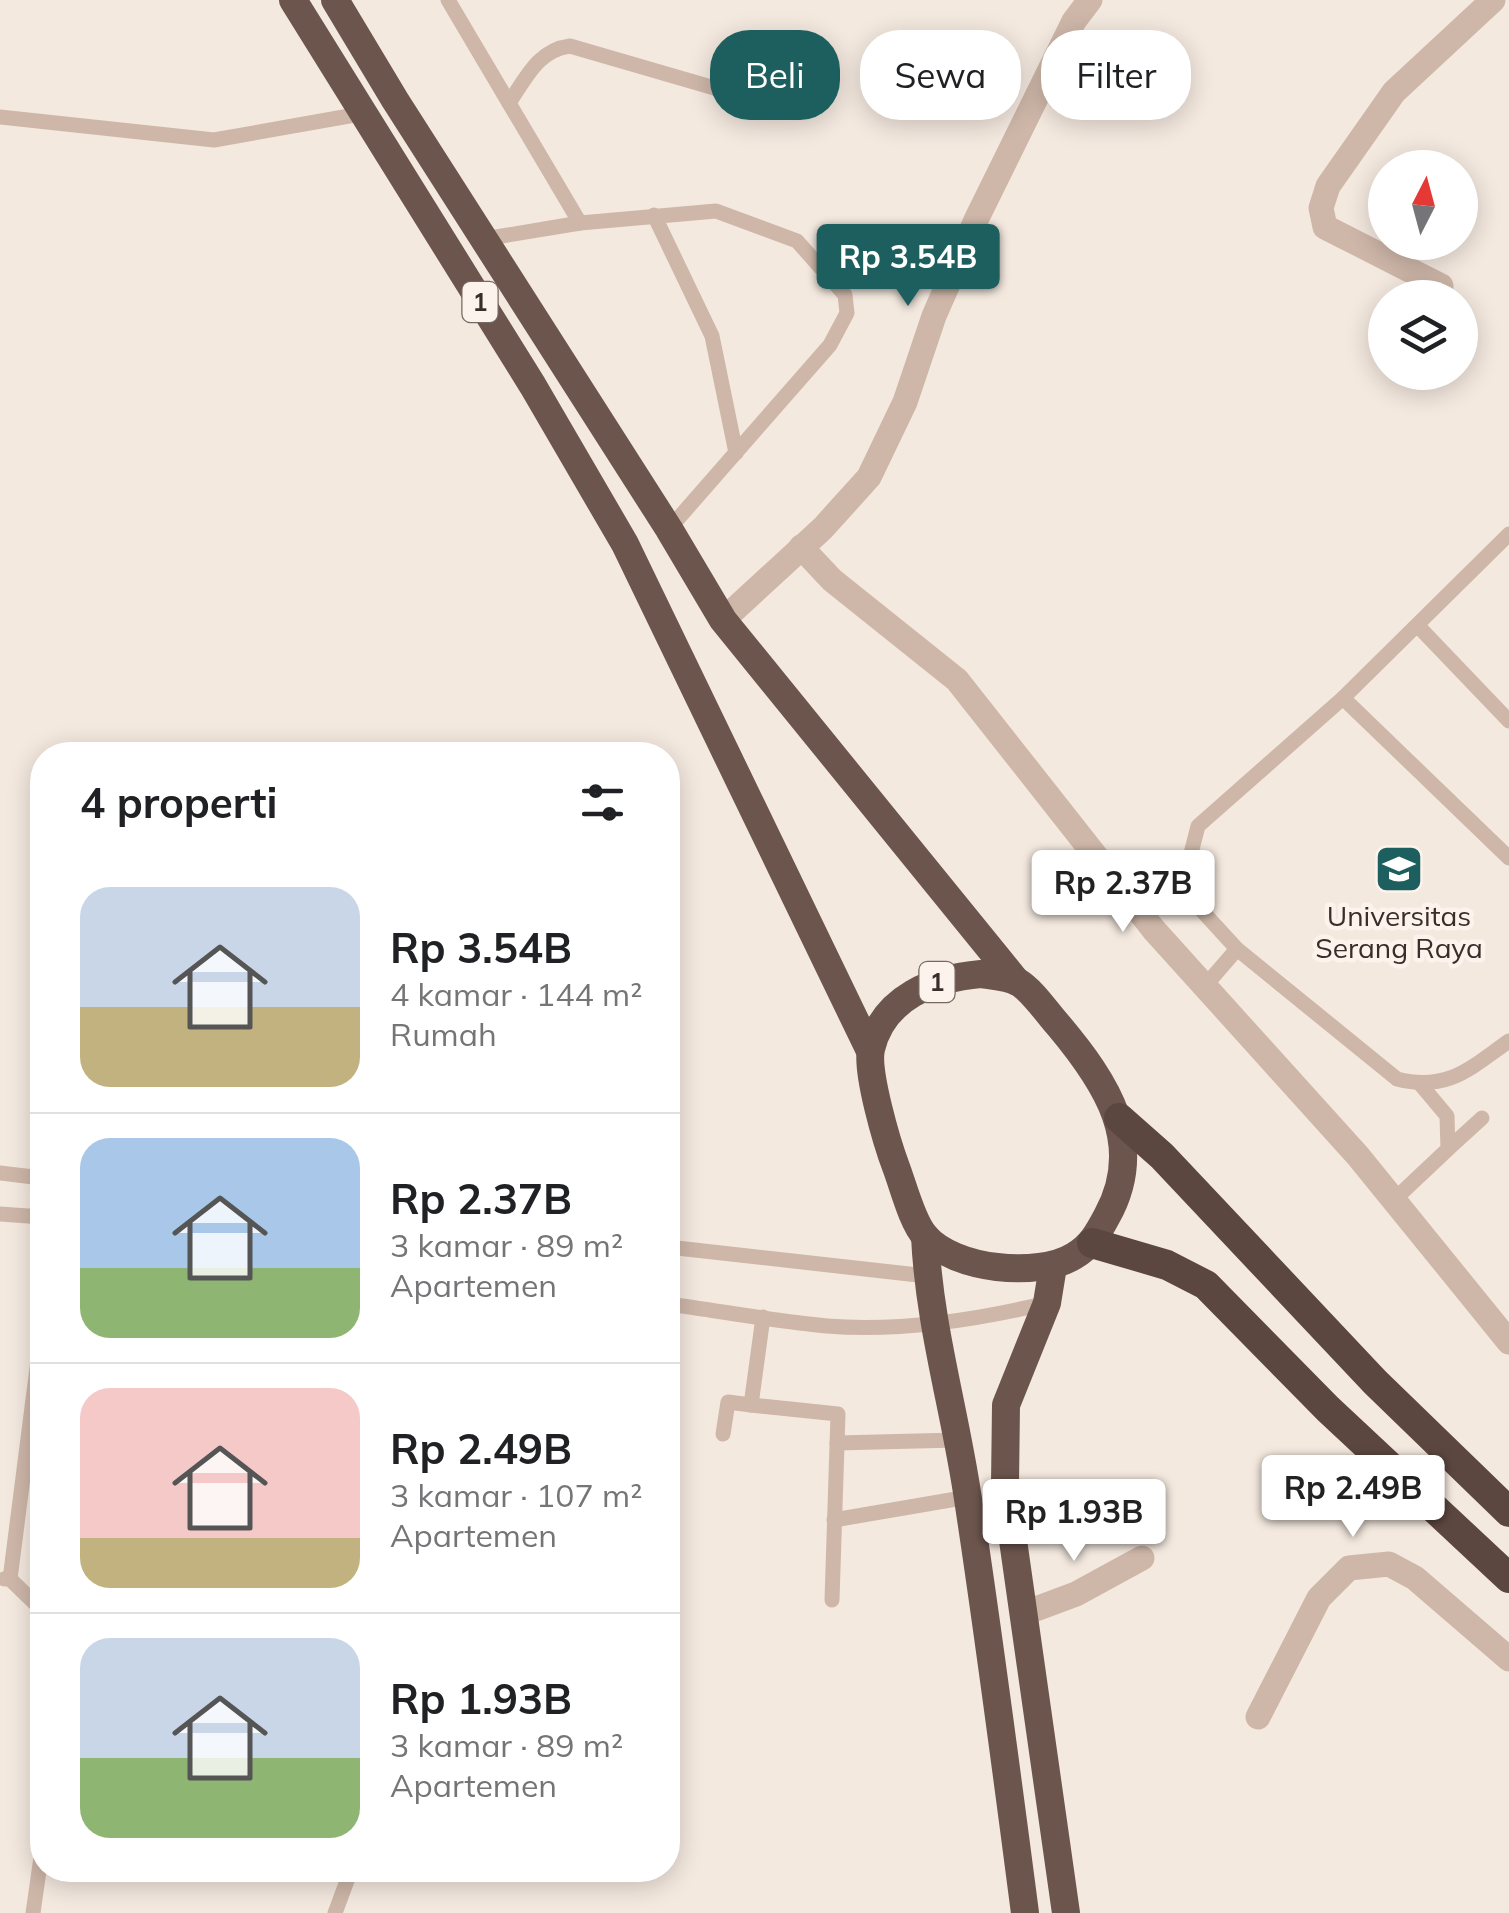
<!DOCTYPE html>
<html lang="id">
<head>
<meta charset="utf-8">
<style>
	body { margin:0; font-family:Mulish,sans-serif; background:#f2f2f2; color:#202124; height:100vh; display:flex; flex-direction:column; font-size:38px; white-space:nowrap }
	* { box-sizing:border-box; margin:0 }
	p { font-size:32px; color:#757577 }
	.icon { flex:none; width:55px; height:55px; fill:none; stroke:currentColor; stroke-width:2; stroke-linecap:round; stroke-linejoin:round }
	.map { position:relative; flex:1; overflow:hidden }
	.sheet { position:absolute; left:30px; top:742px; width:650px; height:1140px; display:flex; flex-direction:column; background:#fff; border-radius:40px; box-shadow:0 5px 25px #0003 }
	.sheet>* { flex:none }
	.hud { position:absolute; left:710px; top:30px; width:648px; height:90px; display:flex; gap:20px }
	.needle { width:65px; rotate:6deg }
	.buttons { position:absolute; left:1368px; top:150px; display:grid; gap:20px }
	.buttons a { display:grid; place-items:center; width:110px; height:110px; border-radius:50%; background:#fff; box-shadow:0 5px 25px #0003; font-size:50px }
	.price { position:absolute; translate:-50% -85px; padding:0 22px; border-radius:10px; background:#fff; color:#222; font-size:32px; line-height:65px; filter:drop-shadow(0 2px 5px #0008) }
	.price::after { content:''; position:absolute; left:50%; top:60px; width:30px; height:22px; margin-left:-15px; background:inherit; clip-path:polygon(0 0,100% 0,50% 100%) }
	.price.on { background:#1c5f5e; color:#fff }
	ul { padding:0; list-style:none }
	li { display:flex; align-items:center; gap:30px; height:250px; padding:0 50px }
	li+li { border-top:2px solid #e0e0e0 }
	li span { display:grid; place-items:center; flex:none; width:280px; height:200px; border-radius:30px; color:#555 }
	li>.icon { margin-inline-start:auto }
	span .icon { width:120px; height:120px; fill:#fffc; stroke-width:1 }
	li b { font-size:42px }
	h2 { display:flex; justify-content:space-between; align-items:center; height:120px; padding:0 50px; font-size:42px }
	.pill { padding:0 35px; border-radius:40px; background:#fff; box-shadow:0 5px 25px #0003; font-size:35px; line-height:90px }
	.pill.on { background:#1c5f5e; color:#fff }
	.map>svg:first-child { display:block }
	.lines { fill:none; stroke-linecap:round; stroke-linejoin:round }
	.service { stroke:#ceb7a9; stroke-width:15 }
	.minor { stroke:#ceb7a9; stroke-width:25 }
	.trunk { stroke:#6c554d; stroke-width:28 }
	.motorway { stroke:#5c4740; stroke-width:30 }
	.labels { text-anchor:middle; stroke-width:9; stroke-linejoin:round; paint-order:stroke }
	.shield { fill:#fbf3ec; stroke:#756964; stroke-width:2.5 }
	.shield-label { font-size:25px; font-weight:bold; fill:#3b2e2a }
	.poi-label { font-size:28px; fill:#3b2e2a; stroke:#fbf3ec }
</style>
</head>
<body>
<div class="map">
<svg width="1509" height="1913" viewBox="0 0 1509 1913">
	<rect width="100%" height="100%" fill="#f4e9df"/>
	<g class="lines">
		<!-- service -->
		<g class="service">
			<path d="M448,0L580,223"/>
			<path d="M509,103C526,78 538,50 570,46L742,96"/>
			<path d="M0,117L214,140L366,113"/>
			<path d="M654,215L712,336L736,453"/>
			<path d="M484,239L580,223L716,211L797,241L845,295L847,313L830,345L669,529"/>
			<path d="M1509,534L1343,698L1198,826L1188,865L1193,901L1237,949L1397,1079C1448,1092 1470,1068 1509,1041"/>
			<path d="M1418,626L1509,721"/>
			<path d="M1343,698L1509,858"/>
			<path d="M1205,986L1237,949"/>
			<path d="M1448,1149L1482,1118"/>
			<path d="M0,1173L42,1178"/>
			<path d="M1395,1199L1448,1149L1447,1116L1421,1085"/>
			<path d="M0,1214L42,1217"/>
			<path d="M668,1247L927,1276"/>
			<path d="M668,1304C720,1311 774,1321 827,1326C900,1332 976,1320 1047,1303"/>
			<path d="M763,1317L751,1405L838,1414L832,1600"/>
			<path d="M723,1434L728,1402L751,1405"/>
			<path d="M837,1443L957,1440"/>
			<path d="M834,1520L968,1497"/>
			<path d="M4,1579H10L42,1610"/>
			<path d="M10,1579L42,1329"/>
			<path d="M33,1913L42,1850"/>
			<path d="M335,1913L351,1870"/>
		</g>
		<!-- minor -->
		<g class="minor">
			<path d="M1441,286L1325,227L1321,208L1328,186L1394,92L1493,0"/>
			<path d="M801,547L832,580L957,680L1154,930L1358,1156L1509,1342"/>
			<path d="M723,620L823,528L869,477L905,402L934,316L976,220L1074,21L1090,0"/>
			<path d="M1025,1613L1076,1594L1142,1558"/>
			<path d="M1258,1717L1319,1598L1349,1568L1389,1564L1415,1578L1509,1659"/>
		</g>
		<!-- trunk -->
		<g class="trunk">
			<path d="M293,0L533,386L625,544L870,1051"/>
			<path d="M335,0L395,100L669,529L723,620L1017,982"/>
			<path d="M981,974C992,976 1008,977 1018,982C1033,991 1047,1013 1059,1026C1106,1082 1147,1144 1107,1216C1098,1233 1091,1246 1074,1256C1038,1278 954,1270 925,1236C912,1222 903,1185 896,1167C887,1143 866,1072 871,1049C883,997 934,978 981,974Z"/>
			<path d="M925,1236C929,1326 955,1410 968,1499C989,1636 1007,1775 1025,1913"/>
			<path d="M1053,1266L1047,1303L1006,1405L1005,1484L1066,1913"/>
		</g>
		<!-- motorway -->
		<g class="motorway">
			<path d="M1119,1118L1162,1156L1375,1382L1509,1512"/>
			<path d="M1092,1243L1167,1265L1206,1285L1328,1409L1509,1578"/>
		</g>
	</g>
	<!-- icons -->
	<defs>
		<g id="university-square" transform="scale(2.5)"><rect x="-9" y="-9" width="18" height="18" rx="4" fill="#1c5f5e" stroke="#fbf3ec"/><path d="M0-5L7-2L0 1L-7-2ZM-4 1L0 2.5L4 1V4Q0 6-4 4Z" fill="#fff"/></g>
	</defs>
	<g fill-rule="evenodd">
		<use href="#university-square" x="1399" y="869"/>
	</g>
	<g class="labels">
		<!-- shield labels -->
		<g class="shield">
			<rect x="462.5" y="282" width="35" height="40" rx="8"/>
			<rect x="919.5" y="962" width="35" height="40" rx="8"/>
		</g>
		<g class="shield-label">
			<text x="480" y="311">1</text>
			<text x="937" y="991">1</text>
		</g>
		<!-- poi labels -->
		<g class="poi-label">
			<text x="1399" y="926">Universitas<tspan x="1399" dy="32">Serang Raya</tspan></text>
		</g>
	</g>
</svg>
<div class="buttons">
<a><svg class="needle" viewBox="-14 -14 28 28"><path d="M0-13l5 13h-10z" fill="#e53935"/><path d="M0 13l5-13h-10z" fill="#757577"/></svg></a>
<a><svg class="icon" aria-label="layers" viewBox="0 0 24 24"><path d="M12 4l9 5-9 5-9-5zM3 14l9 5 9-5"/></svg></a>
</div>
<b class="price on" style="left:908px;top:309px">Rp 3.54B</b>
<b class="price" style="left:1123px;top:935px">Rp 2.37B</b>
<b class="price" style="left:1353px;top:1540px">Rp 2.49B</b>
<b class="price" style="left:1074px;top:1564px">Rp 1.93B</b>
<div class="hud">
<a class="pill on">Beli</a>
<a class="pill">Sewa</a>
<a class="pill">Filter</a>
</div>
<section class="sheet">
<h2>4 properti<svg class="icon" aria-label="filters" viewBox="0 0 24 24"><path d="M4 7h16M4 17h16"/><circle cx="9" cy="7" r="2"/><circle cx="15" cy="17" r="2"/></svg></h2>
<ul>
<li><span style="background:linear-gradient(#c9d6e8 60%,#c2b280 0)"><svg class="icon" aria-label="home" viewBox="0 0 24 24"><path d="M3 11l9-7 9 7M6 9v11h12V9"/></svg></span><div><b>Rp 3.54B</b><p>4 kamar · 144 m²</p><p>Rumah</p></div></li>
<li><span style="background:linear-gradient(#a9c7e8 65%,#8fb573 0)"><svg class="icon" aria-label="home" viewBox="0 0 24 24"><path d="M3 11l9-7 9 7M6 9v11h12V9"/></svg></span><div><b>Rp 2.37B</b><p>3 kamar · 89 m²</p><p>Apartemen</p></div></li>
<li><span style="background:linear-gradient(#f6c9c9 75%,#c2b280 0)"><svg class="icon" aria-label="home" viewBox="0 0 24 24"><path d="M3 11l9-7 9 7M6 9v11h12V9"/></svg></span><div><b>Rp 2.49B</b><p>3 kamar · 107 m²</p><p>Apartemen</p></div></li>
<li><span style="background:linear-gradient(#c9d6e8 60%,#8fb573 0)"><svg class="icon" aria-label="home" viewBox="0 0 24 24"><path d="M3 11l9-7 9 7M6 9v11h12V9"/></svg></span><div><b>Rp 1.93B</b><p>3 kamar · 89 m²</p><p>Apartemen</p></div></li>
</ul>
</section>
</div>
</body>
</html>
